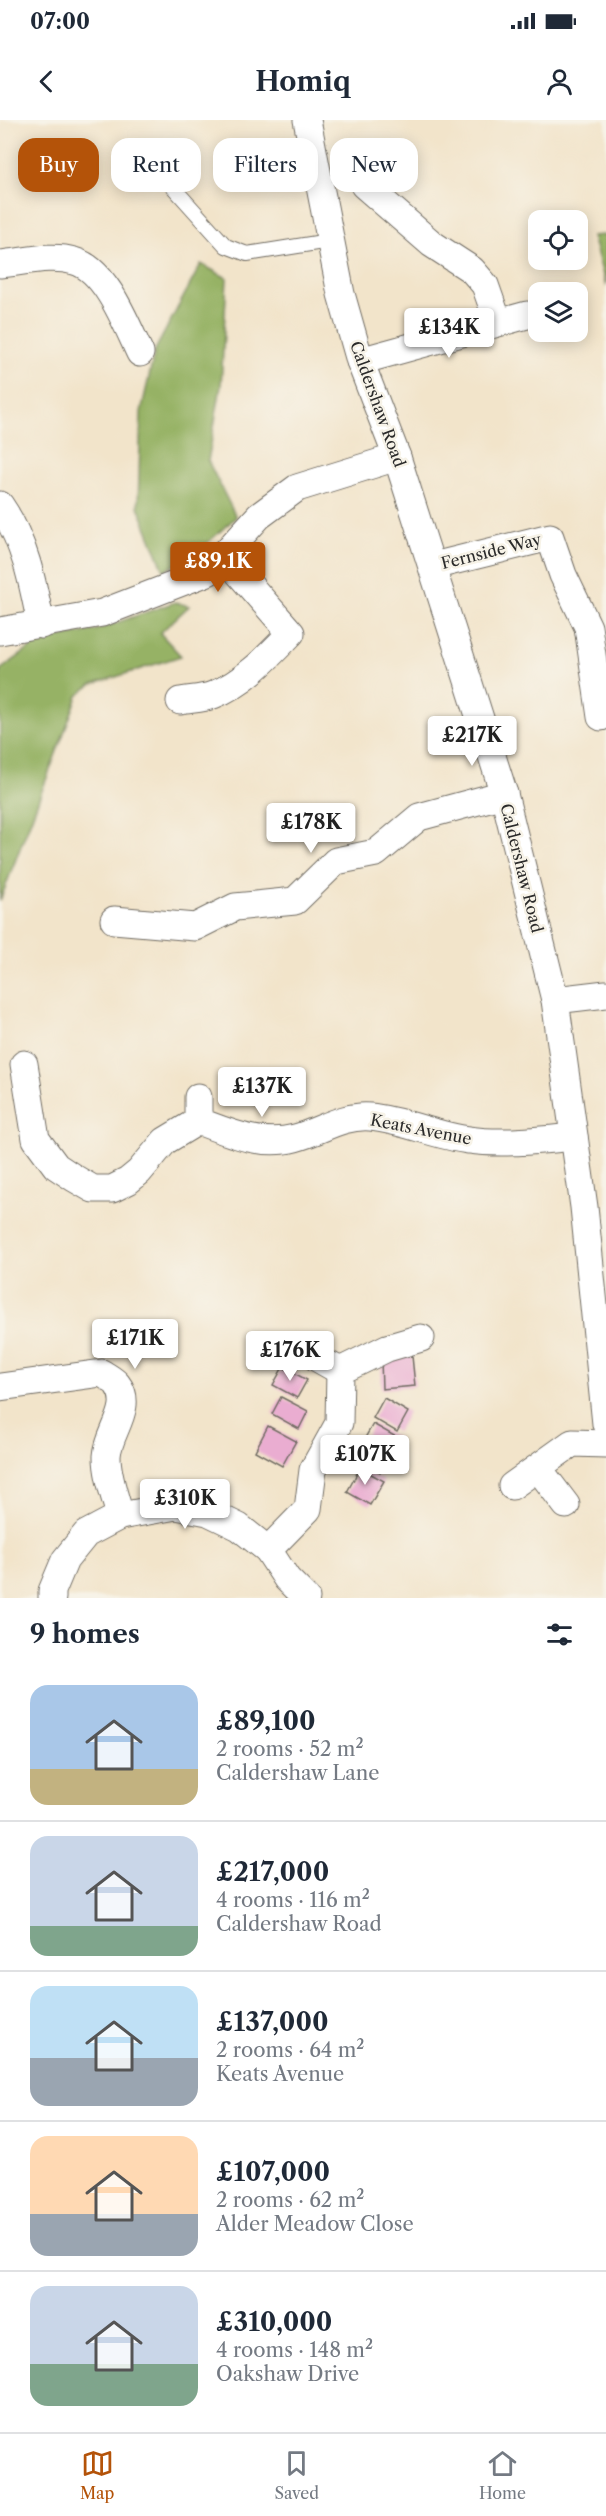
<!DOCTYPE html>
<html lang="en">
<head>
<meta charset="utf-8">
<style>
	body { margin:0; font-family:"Libre Caslon Text",serif; background:#f2f2f3; color:#1f2937; height:100vh; display:flex; flex-direction:column; font-size:22px; white-space:nowrap }
	* { box-sizing:border-box; margin:0 }
	p { font-size:20px; color:#747a83 }
	.icon { flex:none; width:33px; height:33px; fill:none; stroke:currentColor; stroke-width:2; stroke-linecap:round; stroke-linejoin:round }
	.map { position:relative; height:1478px; overflow:hidden }
	.sheet { display:flex; flex-direction:column; background:#fff; flex:1 }
	.sheet>* { flex:none }
	.banner { position:absolute; left:18px; top:18px; width:570px; height:54px; display:flex; gap:12px }
	.buttons { position:absolute; left:528px; top:90px; display:grid; gap:12px }
	.buttons a { display:grid; place-items:center; width:60px; height:60px; border-radius:12px; background:#fff; box-shadow:0 3px 15px #0003; font-size:30px }
	.price { position:absolute; translate:-50% -51px; padding:0 14px; border-radius:6px; background:#fff; color:#222; font-size:20px; line-height:39px; filter:drop-shadow(0 2px 3px #0008) }
	.price::after { content:''; position:absolute; left:50%; top:36px; width:18px; height:14px; margin-left:-9px; background:inherit; clip-path:polygon(0 0,100% 0,50% 100%) }
	.price.active { background:#b45309; color:#fff }
	ul { padding:0; list-style:none }
	li { display:flex; align-items:center; gap:18px; height:150px; padding:0 30px }
	li+li { border-top:2px solid #e0e1e3 }
	li span { display:grid; place-items:center; flex:none; width:168px; height:120px; border-radius:18px; color:#555 }
	li>.icon { margin-inline-start:auto }
	span .icon { width:72px; height:72px; fill:#fffc; stroke-width:1 }
	li b { font-size:26px }
	h2 { display:flex; justify-content:space-between; align-items:center; height:72px; padding:0 30px; font-size:26px }
	.chip { padding:0 21px; border-radius:18px; background:#fff; box-shadow:0 3px 15px #0003; font-size:21px; line-height:54px }
	.chip.active { background:#b45309; color:#fff }
	.status { display:flex; justify-content:space-between; align-items:center; height:42px; padding:0 30px; background:#fff; direction:ltr }
	.status svg { height:16px; fill:currentColor }
	header { display:flex; justify-content:space-between; align-items:center; height:78px; padding:0 30px; background:#fff; font-size:27px; font-weight:700 }
	.tabs { display:flex; justify-content:space-around; align-items:center; height:84px; border-top:2px solid #e0e1e3; background:#fff; font-size:16px; color:#747a83 }
	.tabs a { display:grid; justify-items:center; gap:3px }
	.tabs .active { color:#b45309 }
	.map>svg:first-child { display:block }
	.forest { fill:#96b265; stroke:#606e48; stroke-width:1.5 }
	.building { fill:#eaadd1 }
	.lines { fill:none; stroke-linecap:round; stroke-linejoin:round }
	.service-casing { stroke:#716c63; stroke-width:16 }
	.minor-casing { stroke:#716c63; stroke-width:29 }
	.service { stroke:#fff; stroke-width:14 }
	.minor { stroke:#fff; stroke-width:27 }
	.labels { text-anchor:middle; stroke-width:5; stroke-linejoin:round; paint-order:stroke }
	.street-label { font-size:16px; fill:#2b2b2b; stroke:#f7f3e8 }
</style>
</head>
<body>
<div class="status"><b>07:00</b><svg viewBox="0 0 49 12"><path d="M0 12V9h3v3zM5 12V6h3v6zM10 12V3h3v9zM15 12V0h3v12zM26 1h20v11H26zM47 4h2v5h-2z"/></svg></div>
<header><svg class="icon" aria-label="back" viewBox="0 0 24 24"><path d="M15 5l-7 7 7 7"/></svg>Homiq<svg class="icon" aria-label="person" viewBox="0 0 24 24"><circle cx="12" cy="8" r="4"/><path d="M4 21q1-7 8-7t8 7"/></svg></header>
<div class="map">
<svg width="606" height="1478" viewBox="0 0 606 1478">
	<rect width="100%" height="100%" fill="#f7f3e8"/>
	<filter id="ink" filterUnits="userSpaceOnUse"><feTurbulence type="fractalNoise" baseFrequency=".0167" numOctaves="2"/><feDisplacementMap in="SourceGraphic" scale="12" xChannelSelector="R" yChannelSelector="G"/><feConvolveMatrix kernelMatrix="1 2 1 2 8 2 1 2 1" color-interpolation-filters="sRGB"/></filter>
	<filter id="wash" filterUnits="userSpaceOnUse"><feTurbulence type="fractalNoise" baseFrequency=".008" numOctaves="4" result="noise"/><feDisplacementMap in="SourceGraphic" scale="24" xChannelSelector="R" yChannelSelector="G"/><feGaussianBlur stdDeviation="1.35" result="paint"/><feColorMatrix in="noise" values="0 0 0 0 0 0 0 0 0 0 0 0 0 0 0 0 0 1.4 0 .05"/><feComposite in="paint" operator="in"/></filter>
	<g filter="url(#wash)">
		<rect width="100%" height="100%" fill="#f2e4ca"/>
		<!-- forest -->
		<g class="forest">
			<path d="M605,115L606,117V166L592,116Z"/>
			<path d="M201,144L227,158L221,266L208,341L236,397L193,436L164,451L138,386L141,292L155,230Z"/>
			<path d="M175,482L189,486L160,513L181,536L91,565L78,576L0,781V550L40,521L96,510Z"/>
		</g>
		<g id="blocks">
			<!-- building -->
			<g class="building">
				<path d="M412,1236L415,1266L382,1269L381,1239Z"/>
				<path d="M283,1247L307,1260L297,1278L273,1265Z"/>
				<path d="M281,1277L308,1291L299,1309L272,1294Z"/>
				<path d="M384,1278L408,1292L397,1312L373,1298Z"/>
				<path d="M373,1304L398,1318L380,1352L362,1342L373,1323L365,1318Z"/>
				<path d="M268,1306L296,1321L282,1346L255,1331Z"/>
				<path d="M360,1348L384,1361L370,1385L347,1372Z"/>
			</g>
		</g>
	</g>
	<g filter="url(#ink)">
		<use href="#blocks" fill-opacity="0" stroke="#716c63" stroke-width="1.5"/>
		<g class="lines">
			<!-- service casing -->
			<g class="service-casing">
				<path id="service" d="M145,36L226,126L247,134L329,121"/>
			</g>
			<!-- minor casing -->
			<g class="minor-casing">
				<g id="minor">
					<path d="M307,0L341,174L360,241L397,337L504,674L555,880L584,1087L606,1304"/>
					<path d="M364,65L432,124L472,150L485,165L498,202"/>
					<path d="M0,144C24,142 51,134 74,141C106,149 127,206 140,233"/>
					<path d="M360,241L527,195"/>
					<path d="M0,385C25,421 33,464 41,505"/>
					<path d="M433,446L550,417L563,455L588,507L601,597"/>
					<path d="M0,511L102,493L208,452L259,396L297,368L397,337"/>
					<path d="M180,581C190,579 203,579 213,575C244,563 268,537 291,513L223,435"/>
					<path d="M114,800L195,807L235,787L295,781L336,741L376,733L419,697L504,674"/>
					<path d="M555,880L606,874"/>
					<path d="M24,944L36,1019L56,1046L74,1058L93,1069H112L128,1061L139,1052L165,1021L198,1001C230,1013 261,1027 295,1018C321,1011 342,995 370,997C403,1000 436,1016 469,1020C503,1025 540,1020 574,1017"/>
					<path d="M198,977V1001"/>
					<path d="M317,1238L340,1251"/>
					<path d="M0,1267L102,1253C106,1256 114,1260 117,1264C135,1287 108,1312 107,1336C107,1356 115,1376 120,1396"/>
					<path d="M538,1348L566,1385"/>
					<path d="M512,1366L572,1323L606,1324"/>
					<path d="M268,1430L308,1389L313,1350L339,1303L340,1251L387,1228L421,1218"/>
					<path d="M52,1478V1471L65,1440L86,1414L120,1396L176,1386L208,1392L239,1407L268,1430L287,1459L306,1478"/>
				</g>
			</g>
			<!-- service -->
			<use href="#service" class="service"/>
			<!-- minor -->
			<use href="#minor" class="minor"/>
		</g>
	</g>
	<g class="labels">
		<!-- street labels -->
		<g class="street-label">
			<text transform="translate(378 284) rotate(70)" y="6">Caldershaw Road</text>
			<text transform="translate(491 431) rotate(-14)" y="6">Fernside Way</text>
			<text transform="translate(522 748) rotate(76)" y="6">Caldershaw Road</text>
			<text transform="translate(421 1009) rotate(11)" y="6">Keats Avenue</text>
		</g>
	</g>
</svg>
<div class="buttons">
<a><svg class="icon" aria-label="locate" viewBox="0 0 24 24"><circle cx="12" cy="12" r="6"/><path d="M12 2v4M12 18v4M2 12h4M18 12h4"/></svg></a>
<a><svg class="icon" aria-label="layers" viewBox="0 0 24 24"><path d="M12 4l9 5-9 5-9-5zM3 14l9 5 9-5"/></svg></a>
</div>
<b class="price" style="left:449px;top:239px">£134K</b>
<b class="price active" style="left:218px;top:473px">£89.1K</b>
<b class="price" style="left:472px;top:647px">£217K</b>
<b class="price" style="left:311px;top:734px">£178K</b>
<b class="price" style="left:262px;top:998px">£137K</b>
<b class="price" style="left:135px;top:1250px">£171K</b>
<b class="price" style="left:290px;top:1262px">£176K</b>
<b class="price" style="left:365px;top:1366px">£107K</b>
<b class="price" style="left:185px;top:1410px">£310K</b>
<div class="banner">
<a class="chip active">Buy</a>
<a class="chip">Rent</a>
<a class="chip">Filters</a>
<a class="chip">New</a>
</div>
</div>
<section class="sheet">
<h2>9 homes<svg class="icon" aria-label="filters" viewBox="0 0 24 24"><path d="M4 7h16M4 17h16"/><circle cx="9" cy="7" r="2"/><circle cx="15" cy="17" r="2"/></svg></h2>
<ul>
<li><span style="background:linear-gradient(#a9c7e8 70%,#c2b280 0)"><svg class="icon" aria-label="home" viewBox="0 0 24 24"><path d="M3 11l9-7 9 7M6 9v11h12V9"/></svg></span><div><b>£89,100</b><p>2 rooms · 52 m²</p><p>Caldershaw Lane</p></div></li>
<li><span style="background:linear-gradient(#c9d6e8 75%,#7fa58c 0)"><svg class="icon" aria-label="home" viewBox="0 0 24 24"><path d="M3 11l9-7 9 7M6 9v11h12V9"/></svg></span><div><b>£217,000</b><p>4 rooms · 116 m²</p><p>Caldershaw Road</p></div></li>
<li><span style="background:linear-gradient(#bfe0f5 60%,#9aa5b1 0)"><svg class="icon" aria-label="home" viewBox="0 0 24 24"><path d="M3 11l9-7 9 7M6 9v11h12V9"/></svg></span><div><b>£137,000</b><p>2 rooms · 64 m²</p><p>Keats Avenue</p></div></li>
<li><span style="background:linear-gradient(#ffd9b3 65%,#9aa5b1 0)"><svg class="icon" aria-label="home" viewBox="0 0 24 24"><path d="M3 11l9-7 9 7M6 9v11h12V9"/></svg></span><div><b>£107,000</b><p>2 rooms · 62 m²</p><p>Alder Meadow Close</p></div></li>
<li><span style="background:linear-gradient(#c9d6e8 65%,#7fa58c 0)"><svg class="icon" aria-label="home" viewBox="0 0 24 24"><path d="M3 11l9-7 9 7M6 9v11h12V9"/></svg></span><div><b>£310,000</b><p>4 rooms · 148 m²</p><p>Oakshaw Drive</p></div></li>
</ul>
</section>
<nav class="tabs">
<a class="active"><svg class="icon" aria-label="map" viewBox="0 0 24 24"><path d="M3 6l6-2 6 2 6-2v14l-6 2-6-2-6 2zM9 4v14M15 6v14"/></svg>Map</a>
<a><svg class="icon" aria-label="saved" viewBox="0 0 24 24"><path d="M7 4h10v16l-5-4-5 4z"/></svg>Saved</a>
<a><svg class="icon" aria-label="home" viewBox="0 0 24 24"><path d="M3 11l9-7 9 7M6 9v11h12V9"/></svg>Home</a>
</nav>
</body>
</html>
